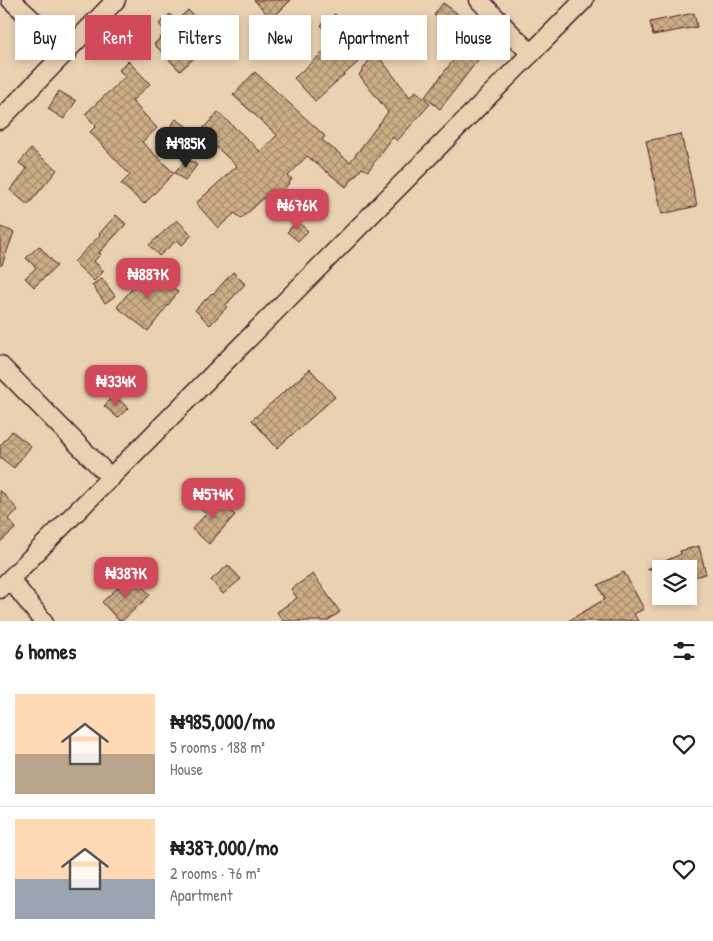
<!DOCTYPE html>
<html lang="en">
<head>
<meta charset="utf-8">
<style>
	body { margin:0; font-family:"Patrick Hand",sans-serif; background:#f6f6f6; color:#202124; height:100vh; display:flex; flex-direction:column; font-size:19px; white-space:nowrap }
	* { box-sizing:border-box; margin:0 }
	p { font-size:16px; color:#757577 }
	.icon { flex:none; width:28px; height:28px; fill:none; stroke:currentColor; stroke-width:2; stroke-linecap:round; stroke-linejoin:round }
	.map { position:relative; height:621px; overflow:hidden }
	.details { display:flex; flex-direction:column; background:#fff; flex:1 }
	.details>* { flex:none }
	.top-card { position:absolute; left:15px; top:15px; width:684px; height:45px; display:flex; gap:10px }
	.buttons { position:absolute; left:652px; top:560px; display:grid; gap:10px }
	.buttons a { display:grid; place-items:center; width:45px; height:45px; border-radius:0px; background:#fff; box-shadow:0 2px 8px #0003; font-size:25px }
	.price { position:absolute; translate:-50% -42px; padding:0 11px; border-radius:10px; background:#d1495b; color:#fff; font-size:16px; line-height:32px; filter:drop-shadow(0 1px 2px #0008) }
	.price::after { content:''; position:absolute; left:50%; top:30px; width:15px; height:11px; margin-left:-8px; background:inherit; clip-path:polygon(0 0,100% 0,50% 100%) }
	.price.on { background:#222; color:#fff }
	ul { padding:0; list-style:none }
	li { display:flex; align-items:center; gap:15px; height:125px; padding:0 15px }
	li+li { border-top:1px solid #e0e0e0 }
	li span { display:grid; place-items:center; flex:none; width:140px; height:100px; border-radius:0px; color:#555 }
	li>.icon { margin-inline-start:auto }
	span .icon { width:60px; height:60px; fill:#fffc; stroke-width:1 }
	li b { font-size:21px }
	h2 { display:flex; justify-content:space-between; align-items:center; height:60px; padding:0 15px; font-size:21px }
	.pill { padding:0 18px; border-radius:0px; background:#fff; box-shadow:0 2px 8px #0003; font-size:18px; line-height:45px }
	.pill.on { background:#d1495b; color:#fff }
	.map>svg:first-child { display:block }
	.building { fill:url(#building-cross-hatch); stroke:#4a1f2b }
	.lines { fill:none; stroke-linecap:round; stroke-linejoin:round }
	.minor-casing { stroke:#4a1f2b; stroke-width:21 }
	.minor { stroke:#ead1b2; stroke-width:18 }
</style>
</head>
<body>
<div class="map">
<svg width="713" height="621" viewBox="0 0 713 621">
	<defs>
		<pattern id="building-cross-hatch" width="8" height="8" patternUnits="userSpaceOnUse" patternTransform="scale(1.25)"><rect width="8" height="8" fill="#ccad84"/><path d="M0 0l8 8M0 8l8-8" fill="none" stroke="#a88c6c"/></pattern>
	</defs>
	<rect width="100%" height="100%" fill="#ead1b2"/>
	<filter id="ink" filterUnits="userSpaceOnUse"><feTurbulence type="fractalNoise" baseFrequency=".02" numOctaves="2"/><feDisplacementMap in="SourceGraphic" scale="10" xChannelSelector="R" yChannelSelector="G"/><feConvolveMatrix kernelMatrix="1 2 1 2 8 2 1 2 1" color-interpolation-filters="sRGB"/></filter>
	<g filter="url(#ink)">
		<!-- building -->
		<g class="building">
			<path d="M254,0H291L272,19Z"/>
			<path d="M443,3L457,13L448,25L434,15Z"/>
			<path d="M188,10L215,39L180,71L154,44L166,32L159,24L170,14L176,21Z"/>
			<path d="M694,13L697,27L653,35L650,22Z"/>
			<path d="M335,14L368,53L315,101L294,78L335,42L321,25Z"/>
			<path d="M123,31L141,50L131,59L114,40Z"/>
			<path d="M465,45L481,56L440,109L425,97Z"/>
			<path d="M375,52L410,97L416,91L430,104L397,141L393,137L368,171L362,168L346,187L307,156L288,176L292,179L275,202L266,196L241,219L235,213L218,228L196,203L237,166L200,132L218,112L261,152L277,135L233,95L255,72L325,136L322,140L350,162L388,112L359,75Z"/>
			<path d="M128,61L150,84L132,101L157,128L142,142L174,173L144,204L121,184L130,175L90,132L96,126L85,114L125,77L119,70Z"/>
			<path d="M59,91L76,101L64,119L48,109Z"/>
			<path d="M176,119L193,131L183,144L167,131Z"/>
			<path d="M681,134L697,206L662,214L646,141Z"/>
			<path d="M31,149L57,170L28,205L10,190L27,169L19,163Z"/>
			<path d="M187,158L197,165L185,181L175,173Z"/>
			<path d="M116,215L126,224L99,253L101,254L94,261L104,271L94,281L74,262L100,235L99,234Z"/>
			<path d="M177,220L192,235L182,245L177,240L159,256L149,245Z"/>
			<path d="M297,221L308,231L298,241L287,232Z"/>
			<path d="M0,227L14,232L2,265H0Z"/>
			<path d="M39,246L57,266L34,287L25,278L36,268L26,258Z"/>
			<path d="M148,269L178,292L148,331L117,307Z"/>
			<path d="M233,272L245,284L225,306L227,307L210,325L195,310L212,293L213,294Z"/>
			<path d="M102,278L115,296L105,303L92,285Z"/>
			<path d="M310,369L335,397L277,448L252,420Z"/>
			<path d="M114,395L128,408L118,418L104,406Z"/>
			<path d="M12,431L31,446L14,468L0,457V446Z"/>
			<path d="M0,490L18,510L8,519L16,528L0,542Z"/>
			<path d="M212,495L235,515L209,544L192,529L206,514L200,509Z"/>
			<path d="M699,546L706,574L689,578V569H647L681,554L680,551Z"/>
			<path d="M228,565L241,579L223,594L211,580Z"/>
			<path d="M624,572L644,609L634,614L638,621H568L605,599L598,585Z"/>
			<path d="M313,574L340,612L327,621H283L277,612L297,598L291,589Z"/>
			<path d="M132,575L150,595L122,621H119L102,602Z"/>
		</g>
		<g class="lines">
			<!-- minor casing -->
			<g class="minor-casing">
				<g id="minor">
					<path d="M11,0L67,52"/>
					<path d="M479,0L531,54"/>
					<path d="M0,120L116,0"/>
					<path d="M0,365L111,478"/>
					<path d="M10,579L43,621"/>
					<path d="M0,589L584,0"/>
				</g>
			</g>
			<!-- minor -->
			<use href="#minor" class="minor"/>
		</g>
	</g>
</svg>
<div class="buttons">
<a><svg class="icon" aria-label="layers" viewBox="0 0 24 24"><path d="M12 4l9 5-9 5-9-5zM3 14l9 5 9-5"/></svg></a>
</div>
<b class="price on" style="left:186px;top:169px">₦985K</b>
<b class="price" style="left:297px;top:231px">₦676K</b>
<b class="price" style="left:148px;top:300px">₦887K</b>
<b class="price" style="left:116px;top:407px">₦334K</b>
<b class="price" style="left:213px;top:520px">₦574K</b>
<b class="price" style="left:126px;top:599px">₦387K</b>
<div class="top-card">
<a class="pill">Buy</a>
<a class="pill on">Rent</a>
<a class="pill">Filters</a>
<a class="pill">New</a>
<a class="pill">Apartment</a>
<a class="pill">House</a>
</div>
</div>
<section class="details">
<h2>6 homes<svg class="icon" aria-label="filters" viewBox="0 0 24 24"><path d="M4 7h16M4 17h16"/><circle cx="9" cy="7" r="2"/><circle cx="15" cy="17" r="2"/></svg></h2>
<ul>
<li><span style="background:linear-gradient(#ffd9b3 60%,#b9a48a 0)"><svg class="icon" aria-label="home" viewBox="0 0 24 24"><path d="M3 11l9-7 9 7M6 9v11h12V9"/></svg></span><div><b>₦985,000/mo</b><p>5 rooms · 188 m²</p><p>House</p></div><svg class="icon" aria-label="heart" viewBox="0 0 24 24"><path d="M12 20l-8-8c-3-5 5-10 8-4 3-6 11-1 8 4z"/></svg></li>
<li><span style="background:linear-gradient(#ffd9b3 60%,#9aa5b1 0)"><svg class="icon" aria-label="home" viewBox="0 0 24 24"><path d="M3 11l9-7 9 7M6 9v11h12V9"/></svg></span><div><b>₦387,000/mo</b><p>2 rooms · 76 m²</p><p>Apartment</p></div><svg class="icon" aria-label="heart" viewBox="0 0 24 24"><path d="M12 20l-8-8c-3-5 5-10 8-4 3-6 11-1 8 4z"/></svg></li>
</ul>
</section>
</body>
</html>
